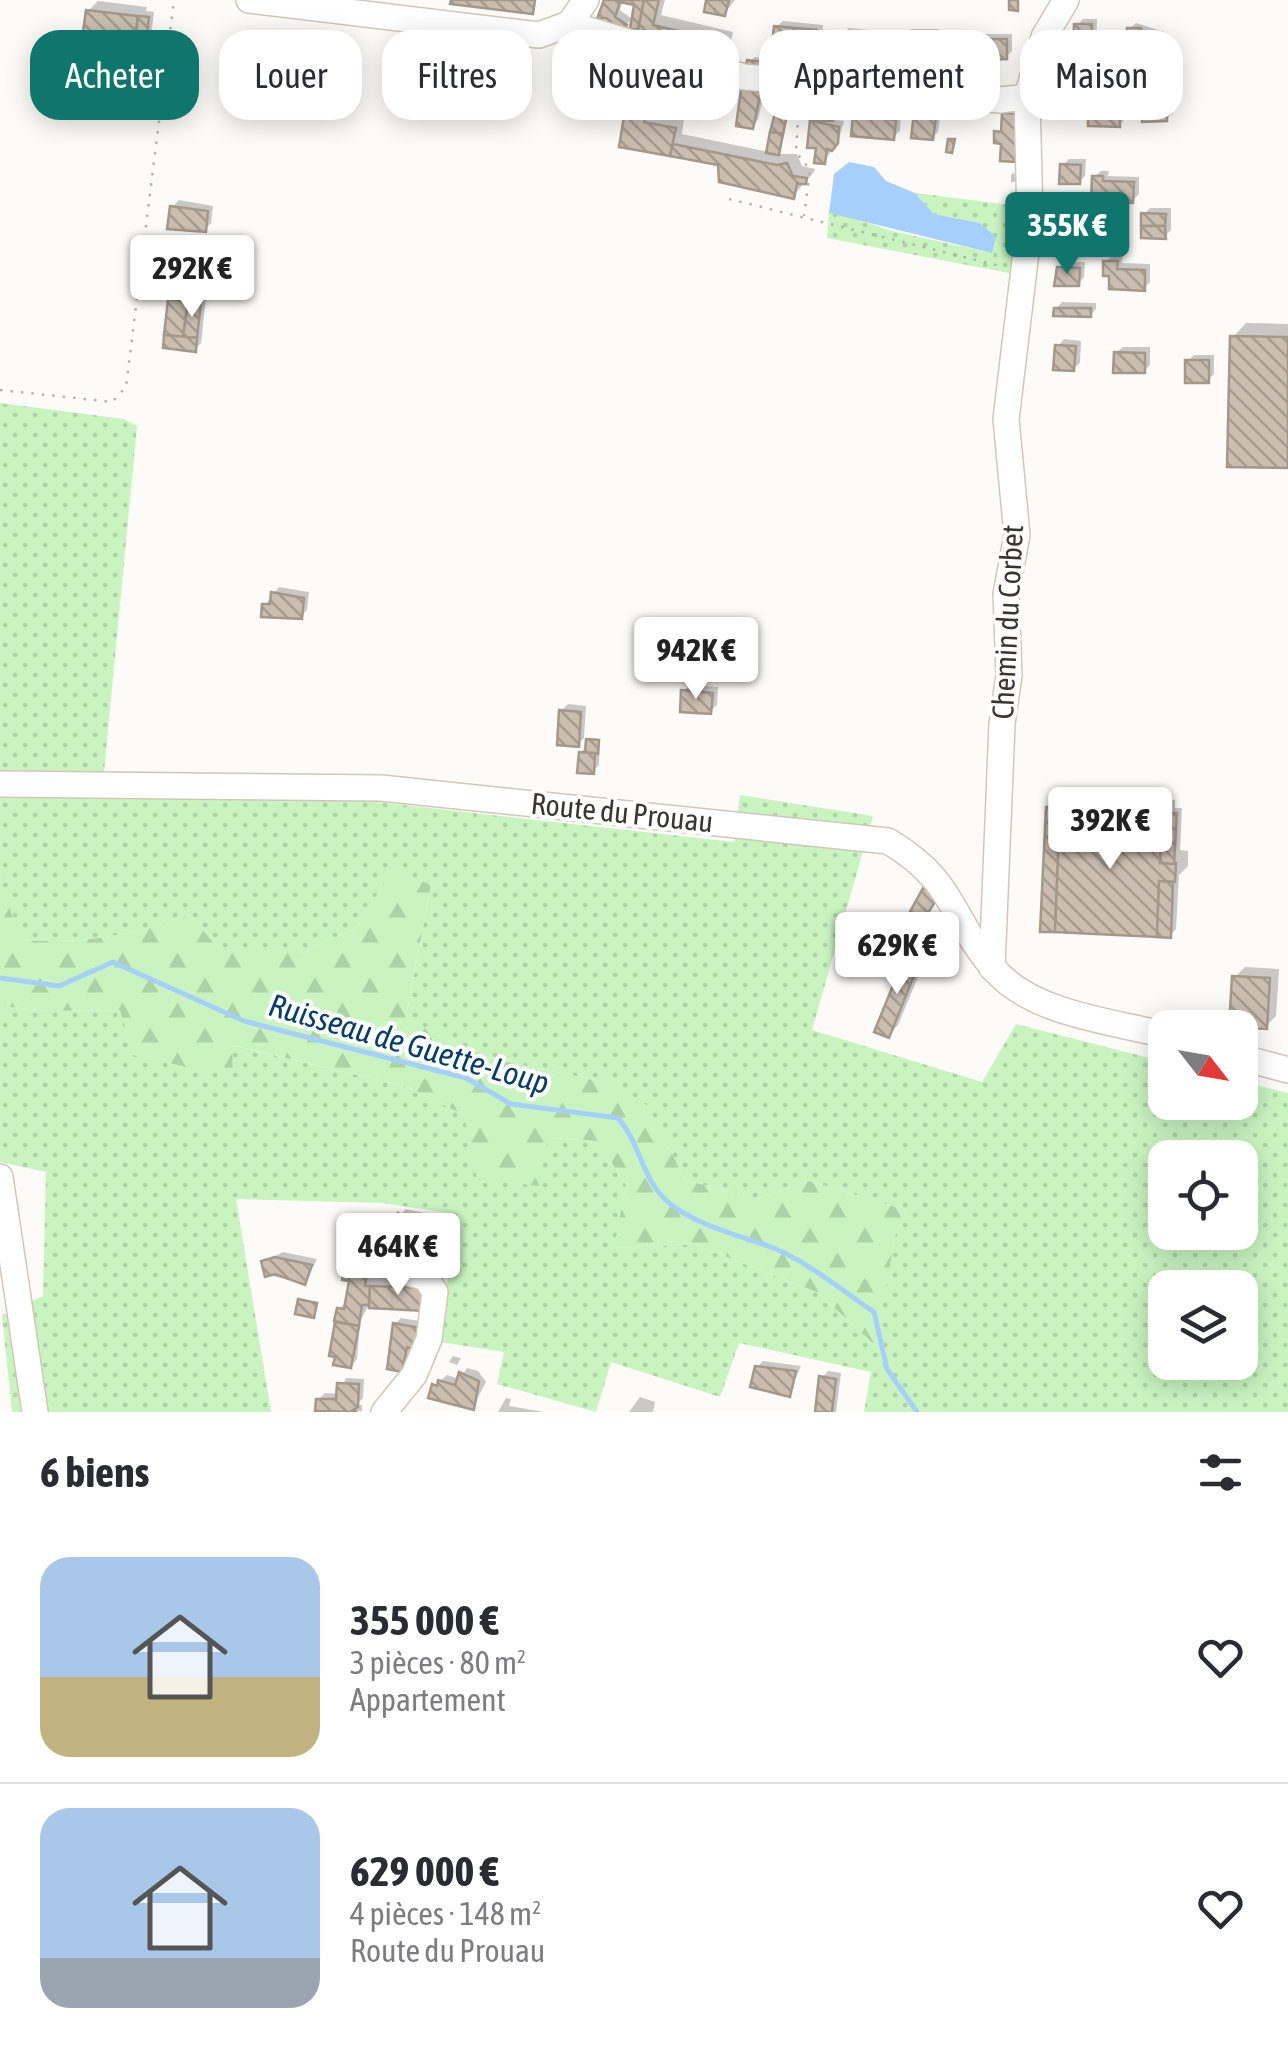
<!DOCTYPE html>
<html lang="fr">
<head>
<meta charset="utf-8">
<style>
	body { margin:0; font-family:"Asap Condensed",sans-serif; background:#f2f2f3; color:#2b2b33; height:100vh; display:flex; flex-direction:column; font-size:38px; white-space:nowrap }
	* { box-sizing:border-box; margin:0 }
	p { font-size:32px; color:#7c7c81 }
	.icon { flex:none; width:55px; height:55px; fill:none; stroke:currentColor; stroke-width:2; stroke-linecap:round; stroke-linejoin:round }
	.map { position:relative; height:1412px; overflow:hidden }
	.side { display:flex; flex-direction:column; background:#fff; flex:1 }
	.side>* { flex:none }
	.banner { position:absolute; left:30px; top:30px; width:1230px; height:90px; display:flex; gap:20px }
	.needle { width:65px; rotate:121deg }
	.fabs { position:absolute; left:1148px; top:1010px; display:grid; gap:20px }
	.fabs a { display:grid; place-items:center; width:110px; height:110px; border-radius:20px; background:#fff; box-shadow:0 5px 25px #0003; font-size:50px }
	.price { position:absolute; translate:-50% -85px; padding:0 22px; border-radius:10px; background:#fff; color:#222; font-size:32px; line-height:65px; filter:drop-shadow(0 2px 5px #0008) }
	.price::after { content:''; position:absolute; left:50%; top:60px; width:30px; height:22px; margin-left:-15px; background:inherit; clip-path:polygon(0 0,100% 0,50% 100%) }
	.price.active { background:#0f766e; color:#fff }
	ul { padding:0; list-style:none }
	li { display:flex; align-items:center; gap:30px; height:250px; padding:0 40px }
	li+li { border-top:2px solid #e1e1e2 }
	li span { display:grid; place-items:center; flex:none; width:280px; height:200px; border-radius:30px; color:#555 }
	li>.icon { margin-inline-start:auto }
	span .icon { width:120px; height:120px; fill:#fffc; stroke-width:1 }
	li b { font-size:42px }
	h2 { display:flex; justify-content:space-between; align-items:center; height:120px; padding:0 40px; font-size:42px }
	.pill { padding:0 35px; border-radius:30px; background:#fff; box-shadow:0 5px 25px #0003; font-size:35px; line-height:90px }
	.pill.active { background:#0f766e; color:#fff }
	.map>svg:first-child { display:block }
	.grass { fill:url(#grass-dots); fill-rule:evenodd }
	.forest { fill:url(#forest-firs) }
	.water { fill:#a6d0fb }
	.shadow { fill:#0003 }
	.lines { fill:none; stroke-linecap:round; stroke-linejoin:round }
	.stream { stroke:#a6d0fb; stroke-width:5 }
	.building { fill:url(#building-back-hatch); stroke:#a4988b; stroke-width:2.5 }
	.minor-casing { stroke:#d3c6b9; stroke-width:28 }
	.path { stroke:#b5b2ae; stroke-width:2.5; stroke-dasharray:2.5 8; stroke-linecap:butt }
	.minor { stroke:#fff; stroke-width:25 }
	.labels { text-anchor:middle; stroke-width:8; stroke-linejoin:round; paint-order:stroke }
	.street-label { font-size:30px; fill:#3a3530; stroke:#fff }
	.water-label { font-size:32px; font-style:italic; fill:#073d6a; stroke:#fff }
</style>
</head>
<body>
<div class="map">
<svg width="1288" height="1412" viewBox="0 0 1288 1412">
	<defs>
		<pattern id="grass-dots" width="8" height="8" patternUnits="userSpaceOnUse" patternTransform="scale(2.5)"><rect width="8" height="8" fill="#c9f4c0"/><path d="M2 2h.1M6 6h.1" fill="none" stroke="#add2a5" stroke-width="1.8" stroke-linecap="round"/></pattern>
		<pattern id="forest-firs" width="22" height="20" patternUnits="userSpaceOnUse" patternTransform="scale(2.5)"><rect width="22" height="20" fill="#c9f4c0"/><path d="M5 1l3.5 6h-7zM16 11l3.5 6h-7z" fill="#add2a5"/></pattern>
		<pattern id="building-back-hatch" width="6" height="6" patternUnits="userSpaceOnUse" patternTransform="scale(2.5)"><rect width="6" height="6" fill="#cbbeb1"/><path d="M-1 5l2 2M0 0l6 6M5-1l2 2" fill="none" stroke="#a69b90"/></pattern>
	</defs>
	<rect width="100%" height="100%" fill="#fdfbf8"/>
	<!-- grass -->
	<g class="grass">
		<path d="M915,193L1019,206L1014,274L827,238L829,213L836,212L892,231L992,253L980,223L934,214Z"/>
		<path d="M0,403L124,419L137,426L102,793L367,801L734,842L740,795L873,816L812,1030L982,1082L1016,1024L1165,1062V1102H1240V1081L1288,1093V1412H864L871,1372L739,1343L720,1397L611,1362L596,1412L497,1384L504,1352L440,1342L456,1214L382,1203L236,1199L271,1412H12L2,1315L43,1296L46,1172L0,1162V1006L51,1011L121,1010L233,1076L231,1045L408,1087L464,1115L548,1138L599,1141L626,1185L615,1248L693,1244L817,1292L875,1345L895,1236L906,1210L809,1181L756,1199L685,1180L648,1107L609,1083L477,1056L406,1017L431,885L393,870L356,928L302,953H221L190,915C129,936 84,944 19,940L0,878ZM1165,1158H1240V1232H1165ZM1165,1288H1240V1362H1165Z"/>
	</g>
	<!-- forest -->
	<path class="forest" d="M393,869L431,885L406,1017L477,1056L609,1083L648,1106L685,1180L756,1199L809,1181L906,1210L895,1236L876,1346L817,1292L693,1244L614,1248L626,1185L598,1141L548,1138L539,1186L477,1179L464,1115L408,1087L232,1045L233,1077L133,1055L120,1010L51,1011L0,1006V878L20,940C84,944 129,936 190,915L222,953H302L356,928Z"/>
	<!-- water -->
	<path class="water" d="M849,162L874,167L886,181L915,193L934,214L980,223L996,237L992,253L829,213L834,174Z"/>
	<!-- shadow -->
	<g class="shadow">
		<path d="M606,0H665L661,15L733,32L730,45L720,55L630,38L637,3L623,0L620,10L632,19L623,29L606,16Z"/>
		<path d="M709,0H735L724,14Z"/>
		<path d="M98,1L147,7L146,11L154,12L147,70L141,76L112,33L88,11Z"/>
		<path d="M1083,19H1097L1096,53H1104V65L1097,72L1081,71L1077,25Z"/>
		<path d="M783,21L823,25L822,48L816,54L805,47L776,27Z"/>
		<path d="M1136,23L1165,32V51L1159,57L1129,29Z"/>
		<path d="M849,28L878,31L876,50L870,56L843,34Z"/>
		<path d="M911,29H939V52L933,58L904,35Z"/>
		<path d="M978,34H1012V51L1006,57L972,40Z"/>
		<path d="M755,57L806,61L807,68L801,74L749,63Z"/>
		<path d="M644,58L664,62L652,112L684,119L682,134L769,152L777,114L788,113L777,154H797L802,166L815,169L814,172L793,196L720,163L622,145L634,68Z"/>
		<path d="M750,84L766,86L758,120L752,126L744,90Z"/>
		<path d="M820,91L837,93L835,120L844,121L838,142L824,161L819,146L810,145L814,97Z"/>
		<path d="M1151,93H1173V113L1166,119L1145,99Z"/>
		<path d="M1097,99L1126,104L1125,119L1119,125L1091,105Z"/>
		<path d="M923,108L941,110L938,132L932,138L916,114Z"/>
		<path d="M861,110L901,115L900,131L893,137L855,116Z"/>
		<path d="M1069,159H1086L1085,176L1079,182L1063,165Z"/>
		<path d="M1101,171H1109L1108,176L1139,177V194L1132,201L1094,177Z"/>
		<path d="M1014,172L1016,181L1011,183V175Z"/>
		<path d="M179,200L213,206L211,223L205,230L172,207Z"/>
		<path d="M1150,208H1171V230L1165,236L1144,214Z"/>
		<path d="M1066,231H1085V246L1079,253L1060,237Z"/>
		<path d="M1112,256H1123L1122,263L1150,264V282L1144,288L1112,274L1105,262Z"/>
		<path d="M1066,262H1085L1084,277L1078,284L1059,268Z"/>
		<path d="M176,294L206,297L201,343L195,349L170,300Z"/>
		<path d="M1062,302L1096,303V309L1090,315L1056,309Z"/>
		<path d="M1246,323L1288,324V466L1233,337Z"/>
		<path d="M1064,339L1081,341L1080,363L1073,369L1058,346Z"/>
		<path d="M1123,347H1150V365L1144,371L1116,353Z"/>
		<path d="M1194,355H1214V374L1208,380L1188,361Z"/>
		<path d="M279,587L309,592L307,610L301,616L265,605Z"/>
		<path d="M690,685L718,687L717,705L710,711L683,691Z"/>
		<path d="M568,704L586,706L584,738L578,744L561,711Z"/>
		<path d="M591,738L600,739L599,765L593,771L581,753Z"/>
		<path d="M1076,795L1175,800V808H1182L1180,850L1188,851V866L1179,875L1176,929L1170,935L1048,808L1058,798Z"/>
		<path d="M917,948L928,953L898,1025L888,1035L907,958Z"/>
		<path d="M1245,967L1279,969L1276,1016L1266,1026L1235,977Z"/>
		<path d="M406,1209L443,1217L432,1246L414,1238L410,1242L400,1215Z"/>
		<path d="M376,1248L374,1277L435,1279L434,1298L370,1303L360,1321L357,1359L351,1366L332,1354L339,1309L348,1300L351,1279L346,1271Z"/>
		<path d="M283,1252L317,1259L305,1283L267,1275L263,1262Z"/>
		<path d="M401,1318L426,1322L401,1370L395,1324Z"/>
		<path d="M453,1356L461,1358L457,1365L449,1362Z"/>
		<path d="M763,1361L801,1366L789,1394L757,1367Z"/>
		<path d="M467,1368L478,1371L486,1382L473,1407L435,1386L447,1375L460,1379Z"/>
		<path d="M828,1371L841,1373L836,1412H817L822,1378Z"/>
		<path d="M346,1378L364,1379L363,1398L356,1405H362V1411L328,1412L318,1400L325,1393L339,1394Z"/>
		<path d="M640,1397L655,1402L653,1412H629Z"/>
		<path d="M506,1398L511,1399L509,1406L544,1412H498Z"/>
	</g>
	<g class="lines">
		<!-- stream -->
		<path class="stream" d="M0,978L59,986L113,962L244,1021L466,1078L511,1104L618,1118C641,1144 641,1179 669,1203C697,1226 742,1236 776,1249C810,1264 843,1291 874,1312L887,1369L917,1412"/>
	</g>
	<!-- building -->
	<g class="building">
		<path d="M451,0H535L533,14L450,4Z"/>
		<path d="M604,0H644L638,30L630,29L634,5L620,2L615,17L627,25L623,32L606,18L597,19Z"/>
		<path d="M644,0H659L653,25L724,42L721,57L627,40L630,29L638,30Z"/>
		<path d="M706,0H729L725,16L704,12Z"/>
		<path d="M1009,0H1018V11L1009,10Z"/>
		<path d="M86,10L138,16L131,78L105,75L109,35L83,32Z"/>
		<path d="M138,16L149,17L142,79L131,78Z"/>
		<path d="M1074,24H1092L1091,58H1073Z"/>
		<path d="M774,26L817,30V56H803V50L771,52Z"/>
		<path d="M1127,28H1141L1142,35L1160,38V60L1125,56Z"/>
		<path d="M840,33L873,36L871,59L838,58Z"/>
		<path d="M902,34L934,35V60L902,57Z"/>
		<path d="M970,39H1007V59L969,61Z"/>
		<path d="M1079,58H1099L1098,74H1079Z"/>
		<path d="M747,60L800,66L802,77L745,71Z"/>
		<path d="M632,67L656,71L644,122L676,128L670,156L619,147Z"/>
		<path d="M669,75L684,77L681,92L667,89Z"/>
		<path d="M741,89L761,92L753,129L736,126Z"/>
		<path d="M812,96L832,98L833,121L810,120Z"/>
		<path d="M1142,98H1167V121L1142,122Z"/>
		<path d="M1088,104H1112V109H1120V127L1088,126Z"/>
		<path d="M775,113L787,115L783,134L770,132Z"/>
		<path d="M914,113L936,116L933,140L911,138Z"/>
		<path d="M1002,113L1019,114L1018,162L1000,161L1001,144L994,143V131L1001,132Z"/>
		<path d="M853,115L896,120L894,140L851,136Z"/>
		<path d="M810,120L839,127L838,143L832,151L827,149L825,164L814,163L816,148H807Z"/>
		<path d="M770,132L783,134L779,155L766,153Z"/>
		<path d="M948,139H955L952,153L946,152Z"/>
		<path d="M673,144L777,165L787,163L793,176L807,178L806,184H797L794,199L719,182L718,165L670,156Z"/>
		<path d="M1060,164L1081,165L1080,184H1059Z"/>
		<path d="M1092,176H1103V181L1134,182L1133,203L1091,202Z"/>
		<path d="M170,206L208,211L206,232L167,229Z"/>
		<path d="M1141,213L1166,214L1165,226H1141Z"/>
		<path d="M1141,226H1165L1166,239L1141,238Z"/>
		<path d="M1058,236L1080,237V255H1055Z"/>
		<path d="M1103,261H1118L1117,269L1145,270V291L1109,289V276H1103Z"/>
		<path d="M1057,267L1080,268L1079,286H1054Z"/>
		<path d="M168,299L188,301L183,337L164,335Z"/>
		<path d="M188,301L201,303L197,338L183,337Z"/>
		<path d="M1054,308H1091V317L1053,316Z"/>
		<path d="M164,335L197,338L196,352L163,348Z"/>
		<path d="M1230,336L1288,337V468L1227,467Z"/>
		<path d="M1055,345L1076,346L1074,371L1053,370Z"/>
		<path d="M1114,352L1145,353V373H1113Z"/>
		<rect x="1185" y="360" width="24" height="23"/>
		<path d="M271,592L304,598L302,619L261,617L262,604H270Z"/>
		<path d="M681,690L713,693L711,714L680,712Z"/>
		<path d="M559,710L581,712L579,747L557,745Z"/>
		<path d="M586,739L599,740L598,754L585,753Z"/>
		<path d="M579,752L595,753L594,774L577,773Z"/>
		<path d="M1046,807H1060L1055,932H1040Z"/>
		<path d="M1060,807L1163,813L1160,863H1176L1175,882L1159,881L1157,937L1055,932Z"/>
		<path d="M1163,813H1177L1174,864L1160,863Z"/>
		<path d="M1159,881L1173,882L1171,938L1157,937Z"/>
		<path d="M923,888L938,897L920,926L906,919Z"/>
		<path d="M905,956L919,963L889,1038L874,1032Z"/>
		<path d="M1232,976L1270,978L1267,1029L1229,1027Z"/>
		<path d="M398,1213L411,1220L438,1223L432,1249L412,1239L411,1244L392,1240Z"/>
		<path d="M275,1257L312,1265L305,1285L275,1274L265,1277L261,1261Z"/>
		<path d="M363,1257L370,1258L365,1286H370L369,1305H362L359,1326L334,1321L337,1308L344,1309L349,1281L342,1280L344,1269L361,1268Z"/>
		<path d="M370,1286L426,1288L425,1311L369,1308Z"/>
		<path d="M298,1299L317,1303L314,1318L295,1314Z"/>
		<path d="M335,1322L359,1326L351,1368L333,1365L335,1357L329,1356Z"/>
		<path d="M393,1323L421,1328L418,1350L407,1347L402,1372L387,1369Z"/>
		<path d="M755,1366L796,1371L790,1397L750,1387Z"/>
		<path d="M459,1372L479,1381L474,1410L428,1398L432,1384L437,1386L438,1380L455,1385Z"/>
		<path d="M819,1376L836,1379L832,1412H815Z"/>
		<path d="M337,1383L359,1384L358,1407L353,1410L357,1412L315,1411L316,1399H336Z"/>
	</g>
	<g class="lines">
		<!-- minor casing -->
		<g class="minor-casing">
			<g id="minor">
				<path d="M249,0L539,35L569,24L586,0"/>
				<path d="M569,24L744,77L1000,100L1027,97"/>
				<path d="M0,784L381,788L888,841C957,882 949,917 994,969C1032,1014 1111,1021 1165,1035"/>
				<path d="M992,968L1002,724L1009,675L1006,594L1017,535L1006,419L1030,219L1027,97L1044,37L1066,0"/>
				<path d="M1240,1057L1288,1070"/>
				<path d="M0,1177L35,1412"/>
				<path d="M384,1412L414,1375L429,1339L435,1292L426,1278L396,1269"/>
			</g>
		</g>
		<!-- path -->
		<g class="path">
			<path d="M799,104L796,152L810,170L804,216"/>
			<path d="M729,199L1004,267"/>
			<path d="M0,390L112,402L126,387L174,0"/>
		</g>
		<!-- minor -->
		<use href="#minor" class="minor"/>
	</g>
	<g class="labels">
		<!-- street labels -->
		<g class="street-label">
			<text transform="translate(1008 622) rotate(-87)" y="10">Chemin du Corbet</text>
			<text transform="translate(622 813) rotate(6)" y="10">Route du Prouau</text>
		</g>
		<!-- water labels -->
		<g class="water-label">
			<text transform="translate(409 1044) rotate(16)" y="11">Ruisseau de Guette-Loup</text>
		</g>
	</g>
</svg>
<div class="fabs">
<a><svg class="needle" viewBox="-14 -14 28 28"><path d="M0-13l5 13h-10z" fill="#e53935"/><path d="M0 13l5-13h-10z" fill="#7c7c81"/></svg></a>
<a><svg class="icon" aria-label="locate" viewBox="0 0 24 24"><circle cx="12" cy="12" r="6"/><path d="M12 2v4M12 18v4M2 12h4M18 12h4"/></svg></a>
<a><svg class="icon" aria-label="layers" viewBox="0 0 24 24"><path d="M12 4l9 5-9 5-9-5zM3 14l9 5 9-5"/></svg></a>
</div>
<b class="price active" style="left:1067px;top:277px">355K €</b>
<b class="price" style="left:192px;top:320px">292K €</b>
<b class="price" style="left:696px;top:702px">942K €</b>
<b class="price" style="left:1110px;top:872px">392K €</b>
<b class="price" style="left:897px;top:997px">629K €</b>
<b class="price" style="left:398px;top:1298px">464K €</b>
<div class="banner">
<a class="pill active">Acheter</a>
<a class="pill">Louer</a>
<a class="pill">Filtres</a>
<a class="pill">Nouveau</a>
<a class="pill">Appartement</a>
<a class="pill">Maison</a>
</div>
</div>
<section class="side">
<h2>6 biens<svg class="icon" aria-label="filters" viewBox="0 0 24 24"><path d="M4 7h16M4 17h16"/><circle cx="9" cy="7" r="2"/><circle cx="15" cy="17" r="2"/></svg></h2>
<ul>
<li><span style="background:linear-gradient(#a9c7e8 60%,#c2b280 0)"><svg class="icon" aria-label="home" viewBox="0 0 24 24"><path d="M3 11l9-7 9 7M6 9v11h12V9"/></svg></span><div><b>355 000 €</b><p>3 pièces · 80 m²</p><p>Appartement</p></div><svg class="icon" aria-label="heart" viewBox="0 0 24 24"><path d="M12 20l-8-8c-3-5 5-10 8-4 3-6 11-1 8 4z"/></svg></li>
<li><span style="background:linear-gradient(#a9c7e8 75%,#9aa5b1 0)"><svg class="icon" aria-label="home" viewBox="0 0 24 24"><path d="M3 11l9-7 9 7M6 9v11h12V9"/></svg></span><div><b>629 000 €</b><p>4 pièces · 148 m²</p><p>Route du Prouau</p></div><svg class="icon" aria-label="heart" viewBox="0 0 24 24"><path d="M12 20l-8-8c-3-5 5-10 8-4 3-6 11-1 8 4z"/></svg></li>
</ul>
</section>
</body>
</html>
